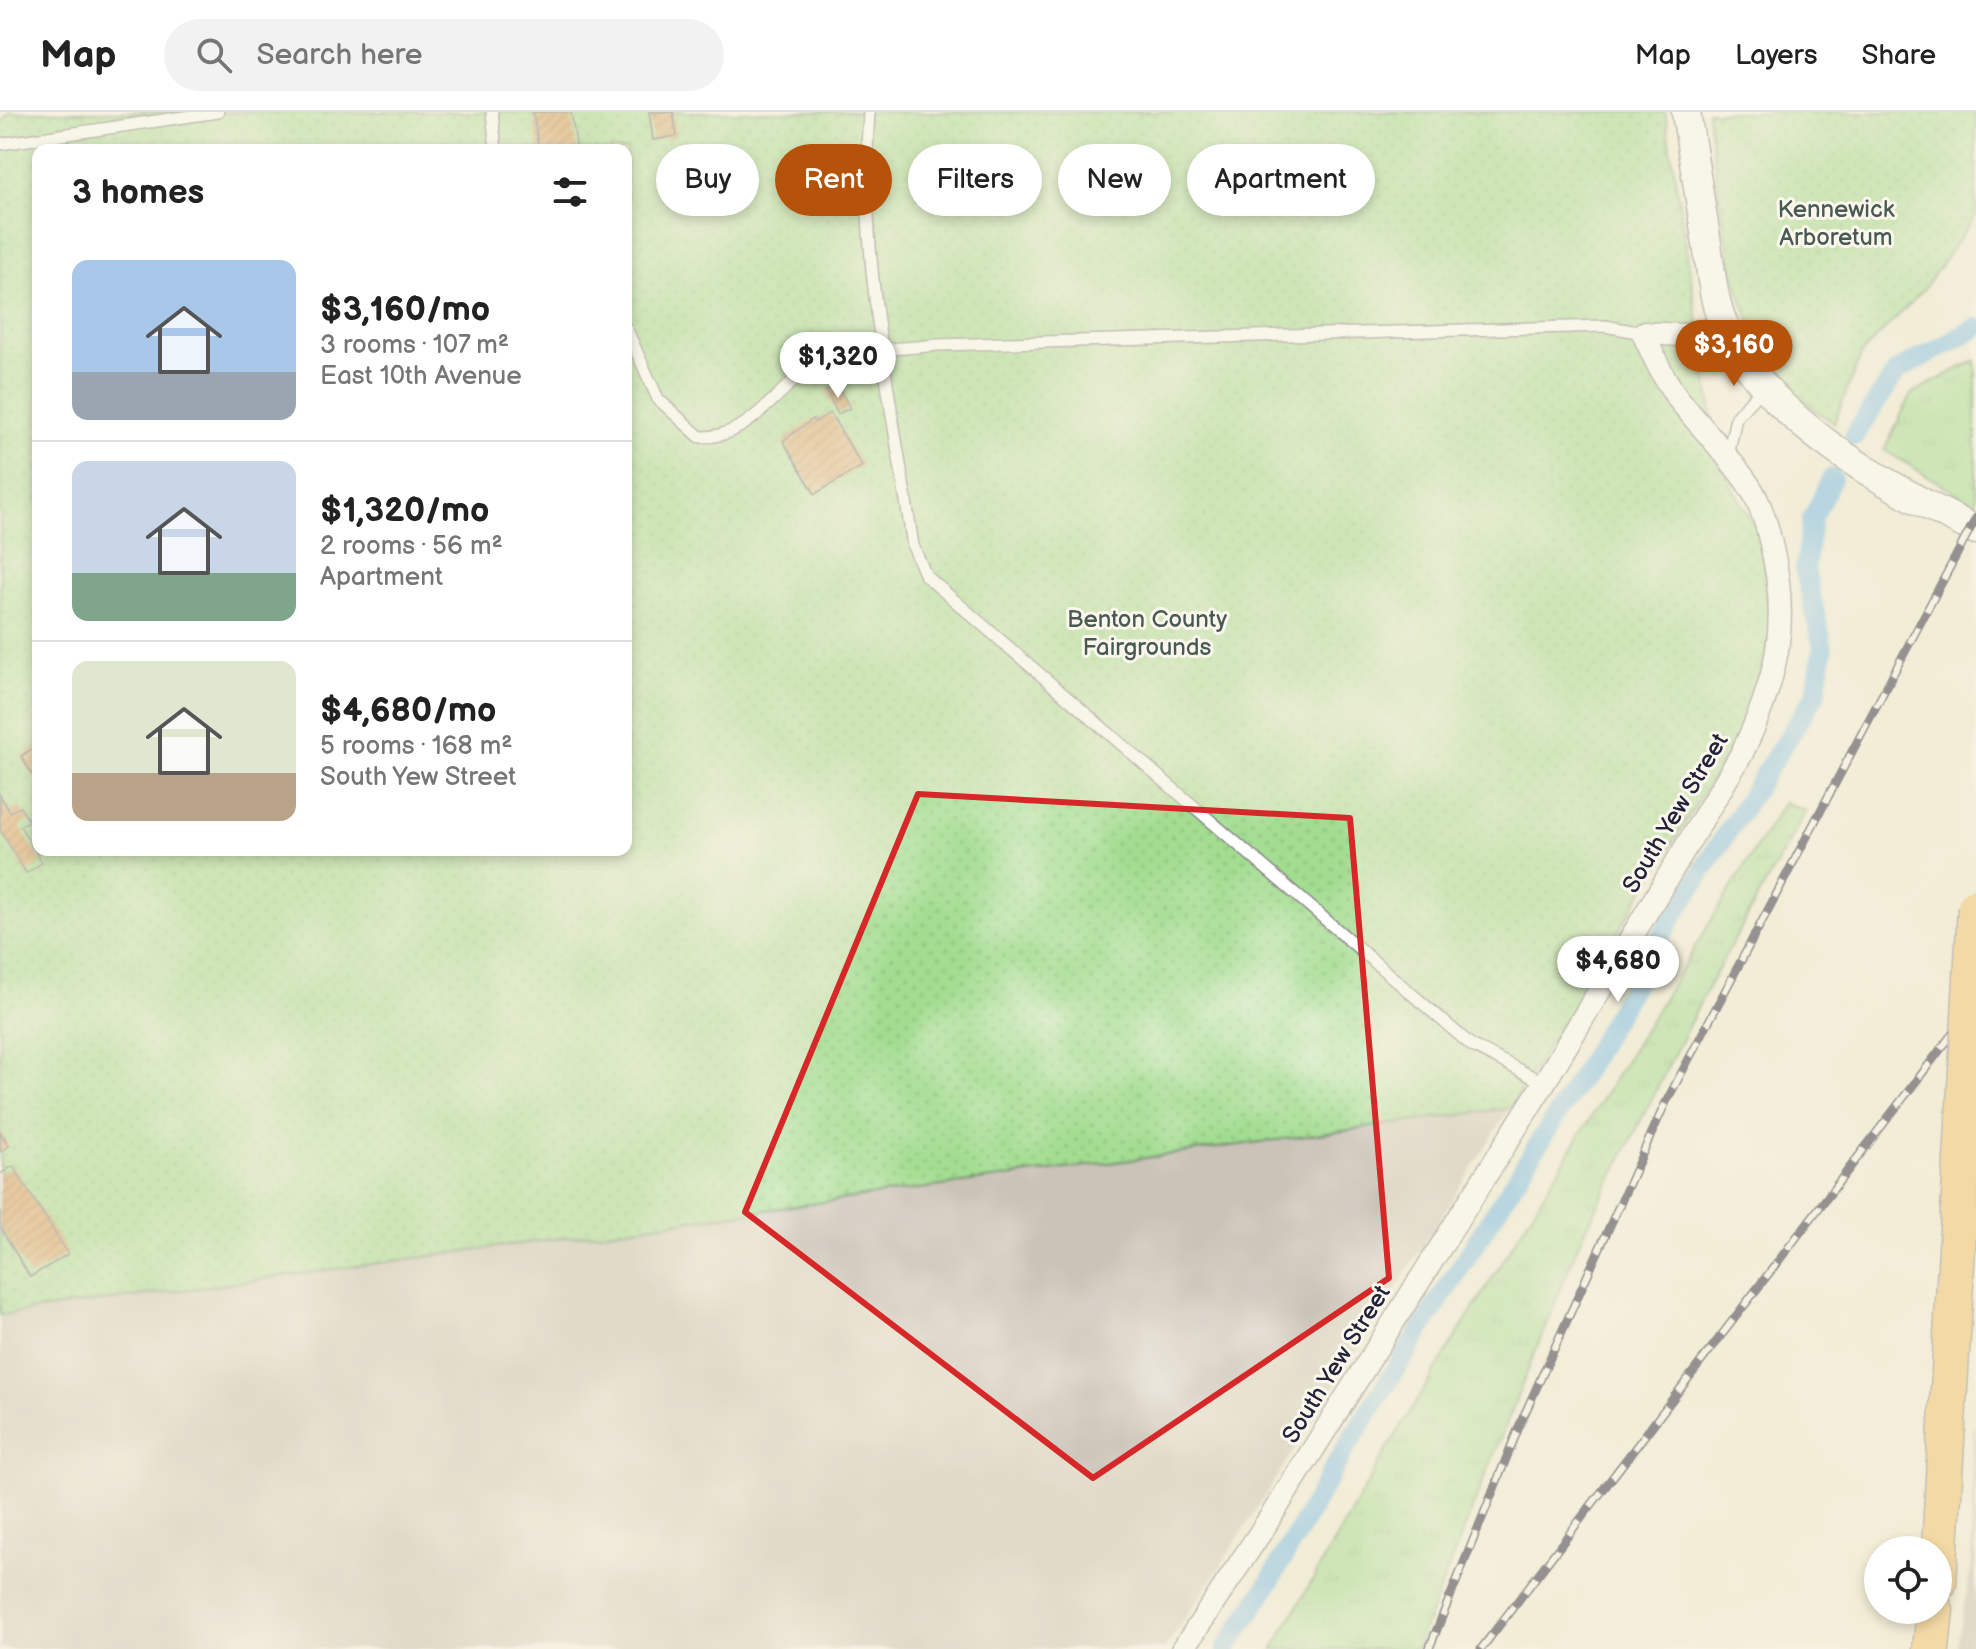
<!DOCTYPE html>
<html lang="en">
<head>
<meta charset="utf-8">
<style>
	body { margin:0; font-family:"Balsamiq Sans",sans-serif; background:#f2f2f2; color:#222; height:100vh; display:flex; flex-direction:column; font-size:30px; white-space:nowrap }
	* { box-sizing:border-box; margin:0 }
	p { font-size:26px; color:#767676 }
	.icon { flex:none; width:44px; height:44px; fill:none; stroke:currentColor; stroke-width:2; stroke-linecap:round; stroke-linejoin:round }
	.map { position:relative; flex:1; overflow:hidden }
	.panel { position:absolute; left:32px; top:32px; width:600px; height:712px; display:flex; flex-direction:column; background:#fff; border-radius:16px; box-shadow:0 4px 12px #0003 }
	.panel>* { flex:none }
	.top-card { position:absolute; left:656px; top:32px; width:760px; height:72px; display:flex; gap:16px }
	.buttons { position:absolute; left:1864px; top:1424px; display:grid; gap:16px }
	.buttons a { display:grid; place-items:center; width:88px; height:88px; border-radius:50%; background:#fff; box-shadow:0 4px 12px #0003; font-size:40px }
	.price { position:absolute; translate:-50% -68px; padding:0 18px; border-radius:28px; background:#fff; color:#222; font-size:26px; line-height:52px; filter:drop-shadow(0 2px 4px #0008) }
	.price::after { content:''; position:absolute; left:50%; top:48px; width:24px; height:18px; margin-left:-12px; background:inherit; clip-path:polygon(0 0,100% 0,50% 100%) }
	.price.active { background:#b45309; color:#fff }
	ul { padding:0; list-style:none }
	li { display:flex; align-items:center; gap:24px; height:200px; padding:0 40px }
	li+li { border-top:2px solid #e0e0e0 }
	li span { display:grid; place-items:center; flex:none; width:224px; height:160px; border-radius:16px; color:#555 }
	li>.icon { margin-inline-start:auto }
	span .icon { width:96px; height:96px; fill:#fffc; stroke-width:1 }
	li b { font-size:34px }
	h2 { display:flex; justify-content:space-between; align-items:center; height:96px; padding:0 40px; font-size:34px }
	.chip { padding:0 28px; border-radius:36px; background:#fff; box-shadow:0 4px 12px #0003; font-size:28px; line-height:72px }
	.chip.active { background:#b45309; color:#fff }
	header { display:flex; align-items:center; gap:48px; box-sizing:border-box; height:112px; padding:0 40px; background:#fff; border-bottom:2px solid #e0e0e0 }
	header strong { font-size:38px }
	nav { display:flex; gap:44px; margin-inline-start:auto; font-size:28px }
	.search { width:560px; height:72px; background:#f2f2f2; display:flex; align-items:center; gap:20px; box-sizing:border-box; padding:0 28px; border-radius:44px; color:#767676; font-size:30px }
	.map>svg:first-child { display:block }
	.industrial { fill:#cbc3b8 }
	.grass { fill:url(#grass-tufts); stroke:#628066; stroke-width:2 }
	.park { fill:url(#park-dots); stroke:#628066; stroke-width:2; fill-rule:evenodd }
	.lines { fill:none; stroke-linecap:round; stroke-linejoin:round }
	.canal { stroke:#73baea; stroke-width:20 }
	.building { fill:url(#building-hatch) }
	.service-casing { stroke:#8a8889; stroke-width:14 }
	.minor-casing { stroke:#8a8889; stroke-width:25 }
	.tertiary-casing { stroke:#8a8889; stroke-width:31 }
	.primary-casing { stroke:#8a8889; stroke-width:39 }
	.service { stroke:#fff; stroke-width:11 }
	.minor { stroke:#fff; stroke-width:22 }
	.tertiary { stroke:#fff; stroke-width:28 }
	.primary { stroke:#f4c16a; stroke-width:36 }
	.rail-casing { stroke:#22223b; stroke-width:9 }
	.rail { stroke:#fbf7ec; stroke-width:6; stroke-dasharray:18; stroke-linecap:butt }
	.primary-bridge-casing { stroke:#8a8889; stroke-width:39; stroke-linecap:butt }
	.primary-bridge { stroke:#f4c16a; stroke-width:36 }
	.marked { fill:none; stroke:#d62828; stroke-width:6; stroke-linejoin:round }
	.labels { text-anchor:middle; stroke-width:6; stroke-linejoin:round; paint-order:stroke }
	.park-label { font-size:24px; fill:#485a54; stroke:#fbf7ec }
	.street-label { font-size:24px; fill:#22223b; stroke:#fbf7ec }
</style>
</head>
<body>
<header>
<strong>Map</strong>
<div class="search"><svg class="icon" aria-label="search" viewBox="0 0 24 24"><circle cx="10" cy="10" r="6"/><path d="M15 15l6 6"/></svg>Search here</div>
<nav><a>Map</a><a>Layers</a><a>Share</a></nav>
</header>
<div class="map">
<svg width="1976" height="1537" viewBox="0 0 1976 1537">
	<defs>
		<pattern id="grass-tufts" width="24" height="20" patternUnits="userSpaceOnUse" patternTransform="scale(2)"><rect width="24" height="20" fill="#a2dd90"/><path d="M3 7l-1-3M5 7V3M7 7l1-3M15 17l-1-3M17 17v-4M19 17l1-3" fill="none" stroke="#8bbd7d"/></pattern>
		<pattern id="park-dots" width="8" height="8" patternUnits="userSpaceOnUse" patternTransform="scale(2)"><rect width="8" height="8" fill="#a2dd90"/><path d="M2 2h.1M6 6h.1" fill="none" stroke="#8bbd7d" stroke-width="1.8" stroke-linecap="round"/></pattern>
		<pattern id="building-hatch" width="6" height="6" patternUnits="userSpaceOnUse" patternTransform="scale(2)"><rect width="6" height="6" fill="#d99f5c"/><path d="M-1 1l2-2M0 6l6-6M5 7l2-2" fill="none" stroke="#b0814d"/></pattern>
	</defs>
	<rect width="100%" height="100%" fill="#fbf7ec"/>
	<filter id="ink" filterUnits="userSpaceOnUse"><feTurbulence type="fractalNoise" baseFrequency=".0125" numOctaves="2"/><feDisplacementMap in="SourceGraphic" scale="16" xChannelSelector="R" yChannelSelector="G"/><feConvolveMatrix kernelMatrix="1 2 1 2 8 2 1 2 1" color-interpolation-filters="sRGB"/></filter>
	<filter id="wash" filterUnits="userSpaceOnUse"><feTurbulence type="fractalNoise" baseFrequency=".006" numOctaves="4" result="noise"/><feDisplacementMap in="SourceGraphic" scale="32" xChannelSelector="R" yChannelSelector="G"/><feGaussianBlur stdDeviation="1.8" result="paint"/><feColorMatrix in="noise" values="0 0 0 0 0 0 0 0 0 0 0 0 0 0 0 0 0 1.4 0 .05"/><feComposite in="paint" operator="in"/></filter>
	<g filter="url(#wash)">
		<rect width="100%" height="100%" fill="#f2edd7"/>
		<!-- industrial -->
		<g class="industrial">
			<path d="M1510,996L1215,1463L1164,1537H0V1203Z"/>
			<path d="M1976,1313V1537H1956L1971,1457L1973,1314Z"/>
		</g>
		<!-- grass -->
		<g class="grass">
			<path d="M1976,248V393L1884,338L1912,281Z"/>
			<path d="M1784,690L1806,699L1705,881L1578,1133L1416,1537H1273L1383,1344Z"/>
		</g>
		<!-- park -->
		<g class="park">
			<path d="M9,0H1665L1720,352L1760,424L1771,522L1745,613L1510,996L0,1203V13ZM38,38H626V738H38Z"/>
			<path d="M1707,0H1976V103L1923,178L1862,241L1834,311C1727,246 1725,110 1707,0Z"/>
		</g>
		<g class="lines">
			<!-- canal -->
			<g class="canal">
				<path d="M1854,324L1897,259L1976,216"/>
				<path d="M1226,1537L1266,1476L1342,1342L1579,968L1662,822L1816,582L1823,536L1805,458L1812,407L1832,366"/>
			</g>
		</g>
		<g id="blocks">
			<!-- building -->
			<g class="building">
				<path d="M533,0H571L577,38H539Z"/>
				<path d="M649,0H673L677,24L653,28Z"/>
				<path d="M837,273L850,296L838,302L826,279Z"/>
				<path d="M830,301L862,354L815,382L783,329L813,307L815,310Z"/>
				<path d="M37,634L38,635V672L21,644Z"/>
				<path d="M0,683L10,700L20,695L29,709L20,714L42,751L26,761L0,717Z"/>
				<path d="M0,1019L9,1034L0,1040Z"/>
				<path d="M13,1054L68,1142L30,1165L0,1115V1062Z"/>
			</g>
		</g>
	</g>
	<g filter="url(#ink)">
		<use href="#blocks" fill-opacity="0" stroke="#8a8889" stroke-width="2"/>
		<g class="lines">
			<!-- service casing -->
			<g class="service-casing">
				<g id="service">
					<path d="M492,0L496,38"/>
					<path d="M869,0C858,145 892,291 913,434L926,464L1471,933L1544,971"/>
					<path d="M0,32L218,0"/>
					<path d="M626,216L658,287L700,325C757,327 779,265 828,248C862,236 904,237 938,233L1605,214L1643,221"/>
					<path d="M1728,344L1736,305L1765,273"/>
				</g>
			</g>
			<!-- minor casing -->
			<g class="minor-casing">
				<path id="minor" d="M1183,1537L1268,1409L1544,971L1741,643C1776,571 1791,512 1771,432C1767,413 1761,392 1750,375C1729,343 1701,316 1677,285C1663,266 1653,243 1643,221L1682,223L1725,215"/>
			</g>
			<!-- tertiary casing -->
			<g class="tertiary-casing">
				<path id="tertiary" d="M1686,0C1693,44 1700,88 1707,132C1711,159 1713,190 1725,215C1769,311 1885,373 1976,418"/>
			</g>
			<!-- primary casing -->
			<g class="primary-casing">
				<g id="primary">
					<path d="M1938,1471L1962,1047"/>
					<path d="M1931,1537L1935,1498"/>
				</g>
			</g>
			<!-- service -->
			<use href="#service" class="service"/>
			<!-- minor -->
			<use href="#minor" class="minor"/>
			<!-- tertiary -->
			<use href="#tertiary" class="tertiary"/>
			<!-- primary -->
			<use href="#primary" class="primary"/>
			<!-- rail casing -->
			<g class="rail-casing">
				<g id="rail">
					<path d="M1429,1537L1521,1310L1665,992L1976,406"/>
					<path d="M1481,1537L1976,891"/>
				</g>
			</g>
			<!-- rail -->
			<use href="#rail" class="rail"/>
			<!-- primary-bridge casing -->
			<g class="primary-bridge-casing">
				<path id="primary-bridge" d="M1962,1047L1976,795"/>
			</g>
			<!-- primary-bridge -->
			<use href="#primary-bridge" class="primary-bridge"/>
		</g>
	</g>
	<!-- marked area -->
	<path d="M0 0H1976V1537H0ZM918,682L1350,706L1389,1166L1093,1366L745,1100Z" fill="#f2edd7" fill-opacity=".55" fill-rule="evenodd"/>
	<path class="marked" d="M918,682L1350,706L1389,1166L1093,1366L745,1100Z"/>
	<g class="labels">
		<!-- park labels -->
		<g class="park-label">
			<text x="1836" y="105">Kennewick<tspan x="1836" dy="28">Arboretum</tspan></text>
			<text x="1147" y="515">Benton County<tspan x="1147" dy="28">Fairgrounds</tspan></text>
		</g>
		<!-- street labels -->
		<g class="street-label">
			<text transform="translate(1675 701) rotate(-59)" y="8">South Yew Street</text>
			<text transform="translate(1336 1252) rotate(-58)" y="8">South Yew Street</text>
		</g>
	</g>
</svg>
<div class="buttons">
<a><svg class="icon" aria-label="locate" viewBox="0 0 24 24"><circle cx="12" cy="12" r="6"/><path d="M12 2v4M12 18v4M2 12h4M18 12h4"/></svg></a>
</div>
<b class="price active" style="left:1734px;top:276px">$3,160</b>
<b class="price" style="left:838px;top:288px">$1,320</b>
<b class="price" style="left:1618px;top:892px">$4,680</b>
<div class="top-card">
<a class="chip">Buy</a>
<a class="chip active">Rent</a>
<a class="chip">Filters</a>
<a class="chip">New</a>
<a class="chip">Apartment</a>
</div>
<section class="panel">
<h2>3 homes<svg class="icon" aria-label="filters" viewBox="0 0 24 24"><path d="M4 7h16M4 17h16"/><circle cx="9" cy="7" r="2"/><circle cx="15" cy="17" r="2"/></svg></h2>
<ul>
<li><span style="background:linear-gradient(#a9c7e8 70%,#9aa5b1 0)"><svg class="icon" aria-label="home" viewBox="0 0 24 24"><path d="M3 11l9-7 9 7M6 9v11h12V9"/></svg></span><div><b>$3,160/mo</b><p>3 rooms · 107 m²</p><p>East 10th Avenue</p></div></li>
<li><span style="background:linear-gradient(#c9d6e8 70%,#7fa58c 0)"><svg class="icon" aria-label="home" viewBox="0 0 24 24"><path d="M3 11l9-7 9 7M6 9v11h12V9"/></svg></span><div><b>$1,320/mo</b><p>2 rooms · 56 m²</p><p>Apartment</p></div></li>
<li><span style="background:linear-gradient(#dfe7d0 70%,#b9a48a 0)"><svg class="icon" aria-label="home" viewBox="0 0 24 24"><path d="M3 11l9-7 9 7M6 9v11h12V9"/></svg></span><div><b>$4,680/mo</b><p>5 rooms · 168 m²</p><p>South Yew Street</p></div></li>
</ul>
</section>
</div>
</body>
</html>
